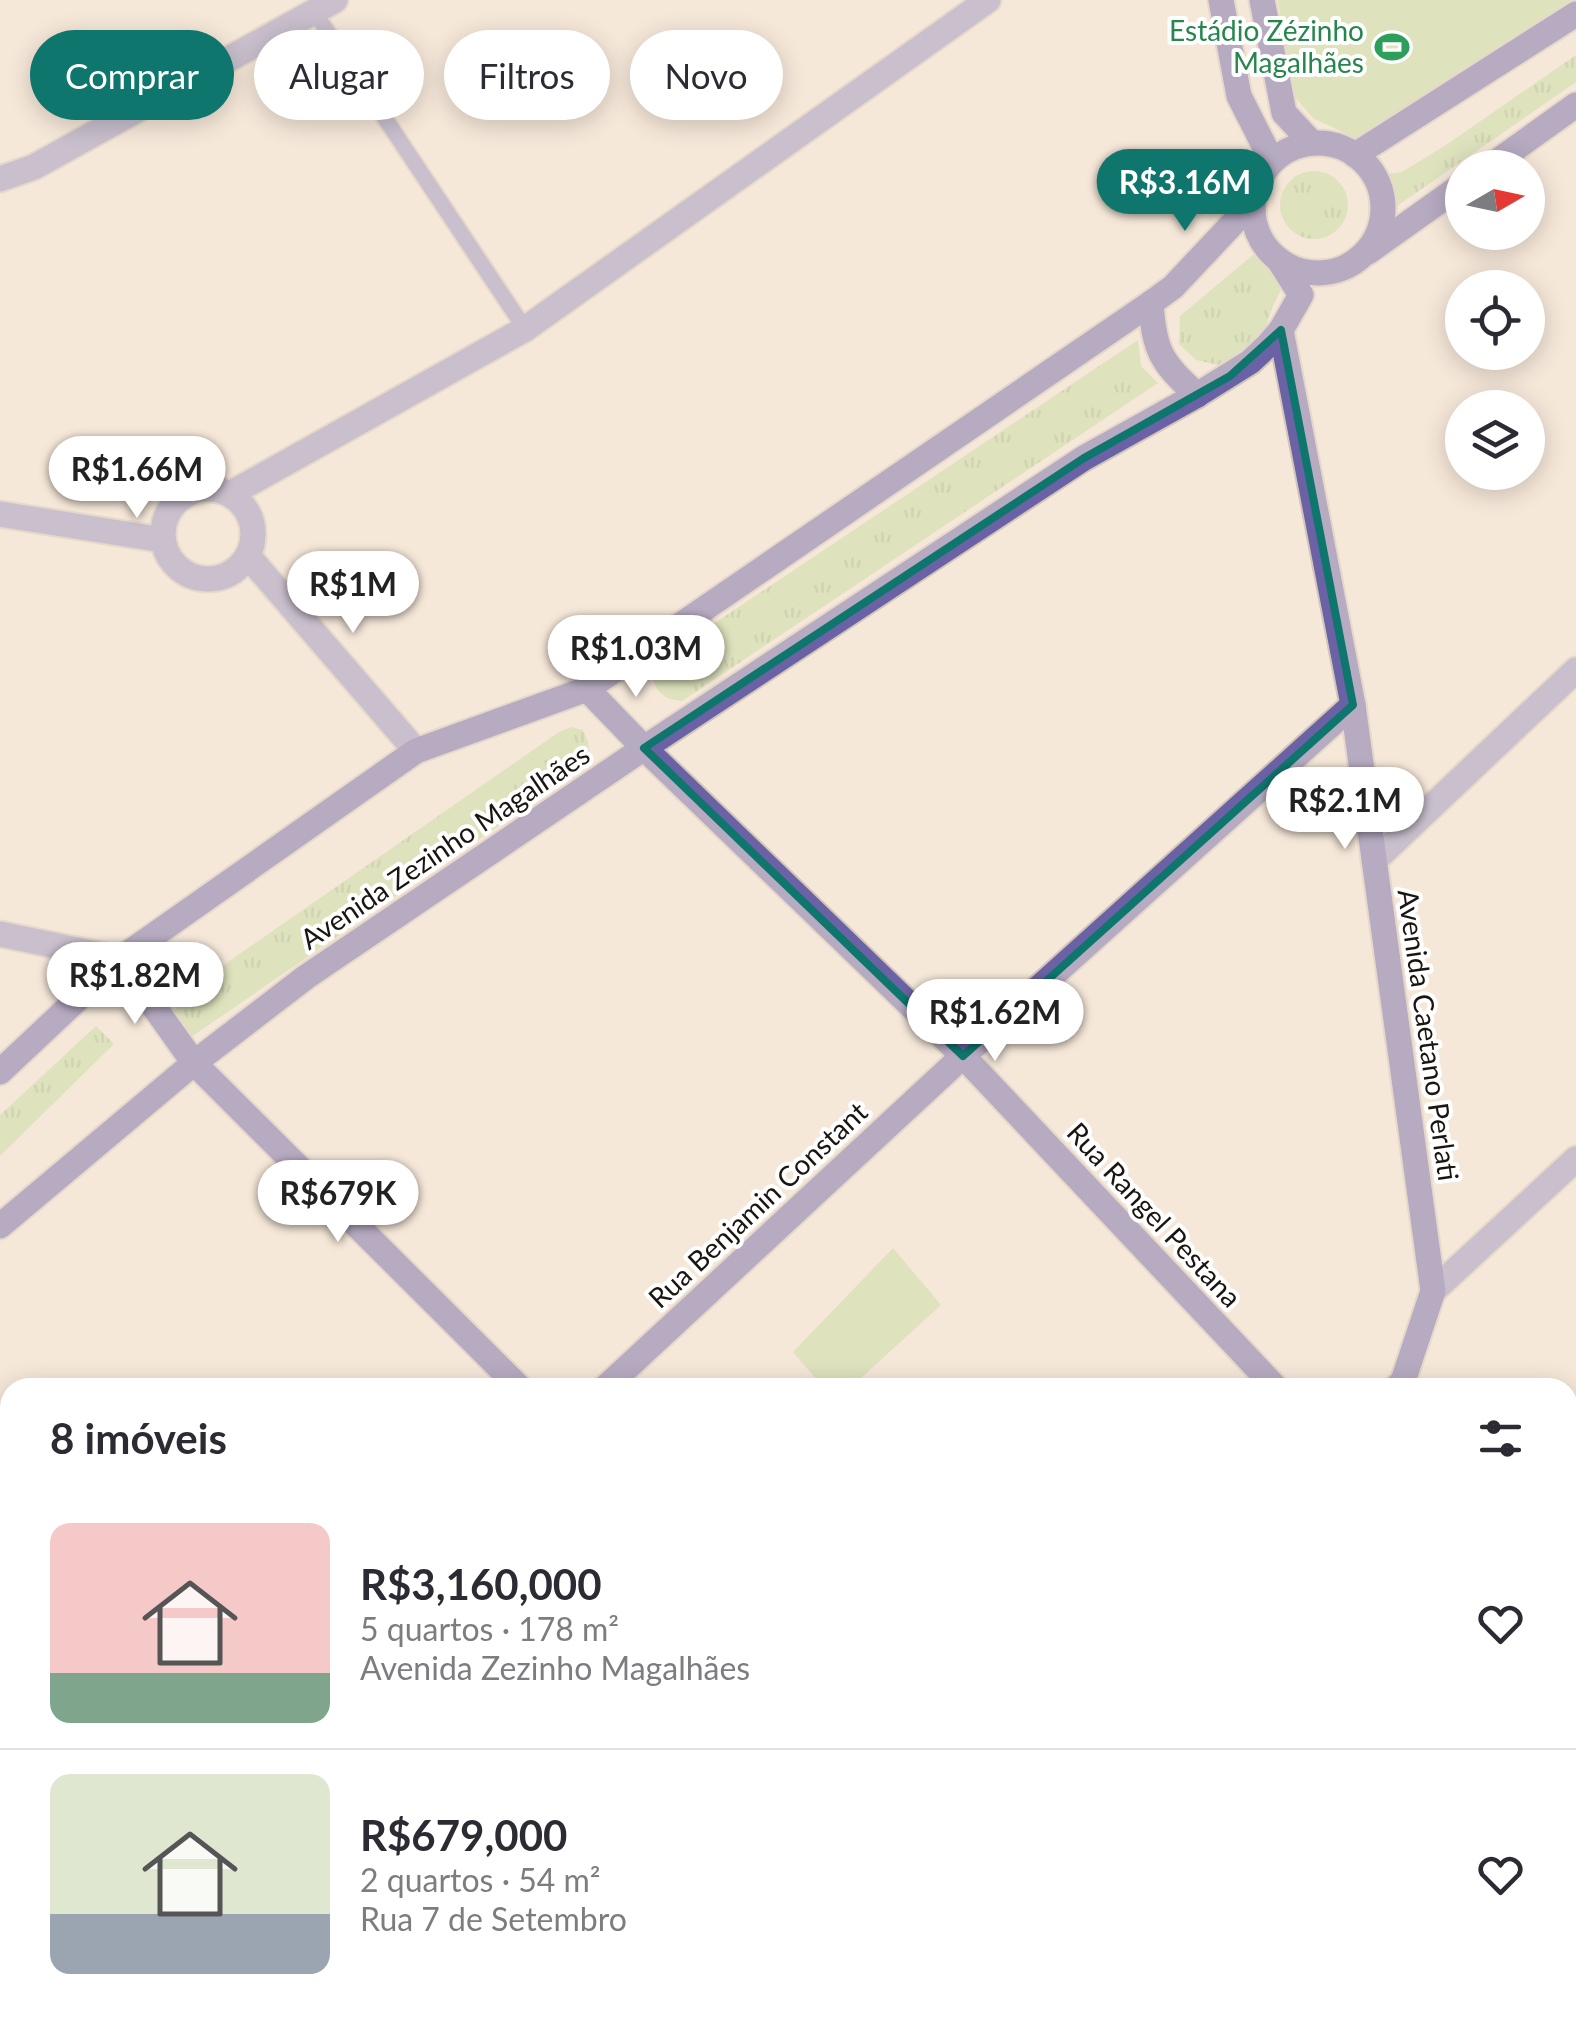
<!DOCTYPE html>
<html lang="pt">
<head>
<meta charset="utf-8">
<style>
	body { margin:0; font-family:Lato,sans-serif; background:#f7f7f7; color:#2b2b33; height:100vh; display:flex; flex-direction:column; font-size:38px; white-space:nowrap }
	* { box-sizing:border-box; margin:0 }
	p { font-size:32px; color:#7c7c81 }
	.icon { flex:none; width:55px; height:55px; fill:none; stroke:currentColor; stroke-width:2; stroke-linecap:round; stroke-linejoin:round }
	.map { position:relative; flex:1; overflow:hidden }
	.sheet { position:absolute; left:0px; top:1378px; width:1578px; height:642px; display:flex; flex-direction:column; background:#fff; border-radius:30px 30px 0 0; box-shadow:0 5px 25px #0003 }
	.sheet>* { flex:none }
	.hud { position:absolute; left:30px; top:30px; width:1000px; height:90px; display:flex; gap:20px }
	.needle { width:65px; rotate:81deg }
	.buttons { position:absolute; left:1445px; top:150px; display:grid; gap:20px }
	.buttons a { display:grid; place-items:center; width:100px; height:100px; border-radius:50%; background:#fff; box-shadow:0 5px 25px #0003; font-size:50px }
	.price { position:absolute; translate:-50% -85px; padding:0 22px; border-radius:35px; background:#fff; color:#222; font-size:32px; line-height:65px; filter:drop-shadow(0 2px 5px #0008) }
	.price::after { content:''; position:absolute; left:50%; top:60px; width:30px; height:22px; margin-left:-15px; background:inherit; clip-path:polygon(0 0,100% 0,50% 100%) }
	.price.selected { background:#0f766e; color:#fff }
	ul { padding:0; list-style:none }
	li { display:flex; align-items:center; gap:30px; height:250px; padding:0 50px }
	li+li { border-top:2px solid #e1e1e2 }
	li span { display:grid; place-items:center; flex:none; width:280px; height:200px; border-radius:20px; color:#555 }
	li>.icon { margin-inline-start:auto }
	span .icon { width:120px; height:120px; fill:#fffc; stroke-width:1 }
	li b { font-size:42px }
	h2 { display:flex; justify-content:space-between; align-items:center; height:120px; padding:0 50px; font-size:42px }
	.chip { padding:0 35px; border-radius:45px; background:#fff; box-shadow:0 5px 25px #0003; font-size:35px; line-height:90px }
	.chip.selected { background:#0f766e; color:#fff }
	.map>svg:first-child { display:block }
	.grass { fill:url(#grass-tufts) }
	.park { fill:#c1db9b }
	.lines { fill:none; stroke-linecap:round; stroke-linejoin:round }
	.lane-casing { stroke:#d2c6b9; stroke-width:19 }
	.street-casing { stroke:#d2c6b9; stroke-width:29 }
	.secondary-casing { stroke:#d2c6b9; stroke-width:29 }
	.lane { stroke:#938fbe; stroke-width:15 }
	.street { stroke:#938fbe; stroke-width:25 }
	.secondary { stroke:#6b62a6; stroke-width:25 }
	.marked { fill:none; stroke:#0f766e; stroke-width:8; stroke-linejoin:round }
	.labels { text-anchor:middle; stroke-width:8; stroke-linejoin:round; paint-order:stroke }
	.leisure-label { font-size:28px; fill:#27864d; stroke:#fff; text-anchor:end }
	.street-label { font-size:28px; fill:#1a1510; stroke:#fff }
</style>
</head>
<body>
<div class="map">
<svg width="1576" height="2019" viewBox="0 0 1576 2019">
	<defs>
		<pattern id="grass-tufts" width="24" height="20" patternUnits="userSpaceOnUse" patternTransform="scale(2.5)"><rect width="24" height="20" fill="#c1db9b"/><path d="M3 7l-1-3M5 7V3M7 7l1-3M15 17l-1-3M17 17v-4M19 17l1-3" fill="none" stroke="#a5bb84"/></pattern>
	</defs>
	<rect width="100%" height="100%" fill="#f5e8d9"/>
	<!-- grass -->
	<g class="grass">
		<path d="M1576,55V82L1397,206L1387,174L1402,172L1446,145Z"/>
		<circle cx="1314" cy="205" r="34"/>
		<path d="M1254,254L1285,282L1272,308L1261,341L1223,366L1196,360L1179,344L1180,316Z"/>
		<path d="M1138,340L1141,366L1158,383L682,701C662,699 656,692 651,672L658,661Z"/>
		<path d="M571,727L583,730C590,744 590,752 586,766L191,1037L169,1015L228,962L559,732Z"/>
		<path d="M96,1026L114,1044L0,1156V1115Z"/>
	</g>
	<!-- park -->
	<g class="park">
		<path d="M1278,0H1571L1357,139L1313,118L1292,94Z"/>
		<path d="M893,1248L941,1305L851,1387H823L793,1352Z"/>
	</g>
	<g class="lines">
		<!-- lane casing -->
		<g class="lane-casing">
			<path id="lane" d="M315,13L525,329"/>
		</g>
		<!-- street casing -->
		<g class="street-casing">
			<g id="street">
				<path d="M0,179L34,167L335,0"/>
				<circle cx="208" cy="534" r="45"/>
				<path d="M230,494L525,329L988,0"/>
				<path d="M0,514L163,540"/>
				<path d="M248,556L416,751"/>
				<path d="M1374,861L1576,670"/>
				<path d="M0,934L120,959"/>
				<path d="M1433,1291L1576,1159"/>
				<path d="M1571,2019L1576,2014"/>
			</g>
		</g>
		<!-- secondary casing -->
		<g class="secondary-casing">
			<g id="secondary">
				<path d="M1221,0L1239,96L1272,161"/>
				<path d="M1262,0L1284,113L1312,143"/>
				<circle cx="1318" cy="208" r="65"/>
				<path d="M1355,155L1576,14"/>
				<path d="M1488,168L1576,105"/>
				<path d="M1368,252L1462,185"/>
				<path d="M1151,303C1154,352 1162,363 1197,395"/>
				<path d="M1281,330L1353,705L1433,1291L1403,1381L1396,1388"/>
				<path d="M587,689L644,748L963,1056L1276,1388"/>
				<path d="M120,959L194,1063L520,1388"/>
				<path d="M0,1072L120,959L416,751L587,689L1151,303L1173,287L1253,202"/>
				<path d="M0,1226L194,1063L306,977L644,748L1084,458L1197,395L1250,362L1268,345L1281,330L1301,295L1280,262"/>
				<path d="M605,1388L963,1056L1353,705"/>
				<path d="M0,1667L10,1678"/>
				<path d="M1568,1702L1576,1711"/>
				<path d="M0,1957L10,1947"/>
				<path d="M311,2010L320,2019"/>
				<path d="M1091,2010L1100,2019"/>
				<path d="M757,2019L766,2010"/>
			</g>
		</g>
		<!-- lane -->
		<use href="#lane" class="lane"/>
		<!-- street -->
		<use href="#street" class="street"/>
		<!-- secondary -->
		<use href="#secondary" class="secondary"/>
	</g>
	<!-- marked area -->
	<path d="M0 0H1576V2019H0ZM1281,330L1353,705L963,1056L644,748L1084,458L1230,376Z" fill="#f5e8d9" fill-opacity=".55" fill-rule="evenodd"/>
	<path class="marked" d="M1281,330L1353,705L963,1056L644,748L1084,458L1230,376Z"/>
	<!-- icons -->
	<defs>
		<g id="stadium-bare" transform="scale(2.7)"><path d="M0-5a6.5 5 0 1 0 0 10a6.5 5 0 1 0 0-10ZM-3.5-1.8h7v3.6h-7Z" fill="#2e9e5b" stroke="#fff" stroke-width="2.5" paint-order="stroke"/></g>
	</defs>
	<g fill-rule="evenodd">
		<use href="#stadium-bare" x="1392" y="47"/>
	</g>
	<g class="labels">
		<!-- leisure labels -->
		<g class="leisure-label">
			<text x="1364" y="41">Estádio Zézinho<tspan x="1364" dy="32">Magalhães</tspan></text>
		</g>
		<!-- street labels -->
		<g class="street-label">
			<text transform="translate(445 847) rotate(-34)" y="10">Avenida Zezinho Magalhães</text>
			<text transform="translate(1428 1035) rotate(82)" y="10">Avenida Caetano Perlati</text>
			<text transform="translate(758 1205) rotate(-43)" y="10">Rua Benjamin Constant</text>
			<text transform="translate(1154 1215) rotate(47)" y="10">Rua Rangel Pestana</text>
		</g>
	</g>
</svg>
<div class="buttons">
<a><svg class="needle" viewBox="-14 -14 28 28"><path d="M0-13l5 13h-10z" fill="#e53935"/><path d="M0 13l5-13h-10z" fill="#7c7c81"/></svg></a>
<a><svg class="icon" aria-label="locate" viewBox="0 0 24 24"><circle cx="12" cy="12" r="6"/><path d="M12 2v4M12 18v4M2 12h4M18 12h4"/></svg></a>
<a><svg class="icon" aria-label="layers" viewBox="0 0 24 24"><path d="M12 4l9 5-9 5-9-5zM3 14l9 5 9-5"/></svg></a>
</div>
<b class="price selected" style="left:1185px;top:234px">R$3.16M</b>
<b class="price" style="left:137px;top:521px">R$1.66M</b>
<b class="price" style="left:353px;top:636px">R$1M</b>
<b class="price" style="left:636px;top:700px">R$1.03M</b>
<b class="price" style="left:1345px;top:852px">R$2.1M</b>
<b class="price" style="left:135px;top:1027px">R$1.82M</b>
<b class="price" style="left:995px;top:1064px">R$1.62M</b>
<b class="price" style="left:338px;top:1245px">R$679K</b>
<div class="hud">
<a class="chip selected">Comprar</a>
<a class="chip">Alugar</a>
<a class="chip">Filtros</a>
<a class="chip">Novo</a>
</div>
<section class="sheet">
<h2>8 imóveis<svg class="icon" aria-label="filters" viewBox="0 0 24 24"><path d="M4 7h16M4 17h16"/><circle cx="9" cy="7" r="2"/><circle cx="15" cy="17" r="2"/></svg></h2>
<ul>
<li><span style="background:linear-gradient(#f6c9c9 75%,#7fa58c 0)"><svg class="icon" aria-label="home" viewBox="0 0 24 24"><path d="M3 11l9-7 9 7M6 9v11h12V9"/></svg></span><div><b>R$3,160,000</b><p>5 quartos · 178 m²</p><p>Avenida Zezinho Magalhães</p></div><svg class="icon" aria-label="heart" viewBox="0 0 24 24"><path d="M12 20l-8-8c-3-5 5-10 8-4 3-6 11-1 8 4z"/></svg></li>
<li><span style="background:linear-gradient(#dfe7d0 70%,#9aa5b1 0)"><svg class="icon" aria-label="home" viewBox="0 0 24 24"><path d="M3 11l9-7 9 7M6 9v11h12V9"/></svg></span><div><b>R$679,000</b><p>2 quartos · 54 m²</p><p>Rua 7 de Setembro</p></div><svg class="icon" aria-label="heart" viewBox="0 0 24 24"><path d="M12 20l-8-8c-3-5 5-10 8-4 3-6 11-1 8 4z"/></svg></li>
</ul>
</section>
</div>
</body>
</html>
